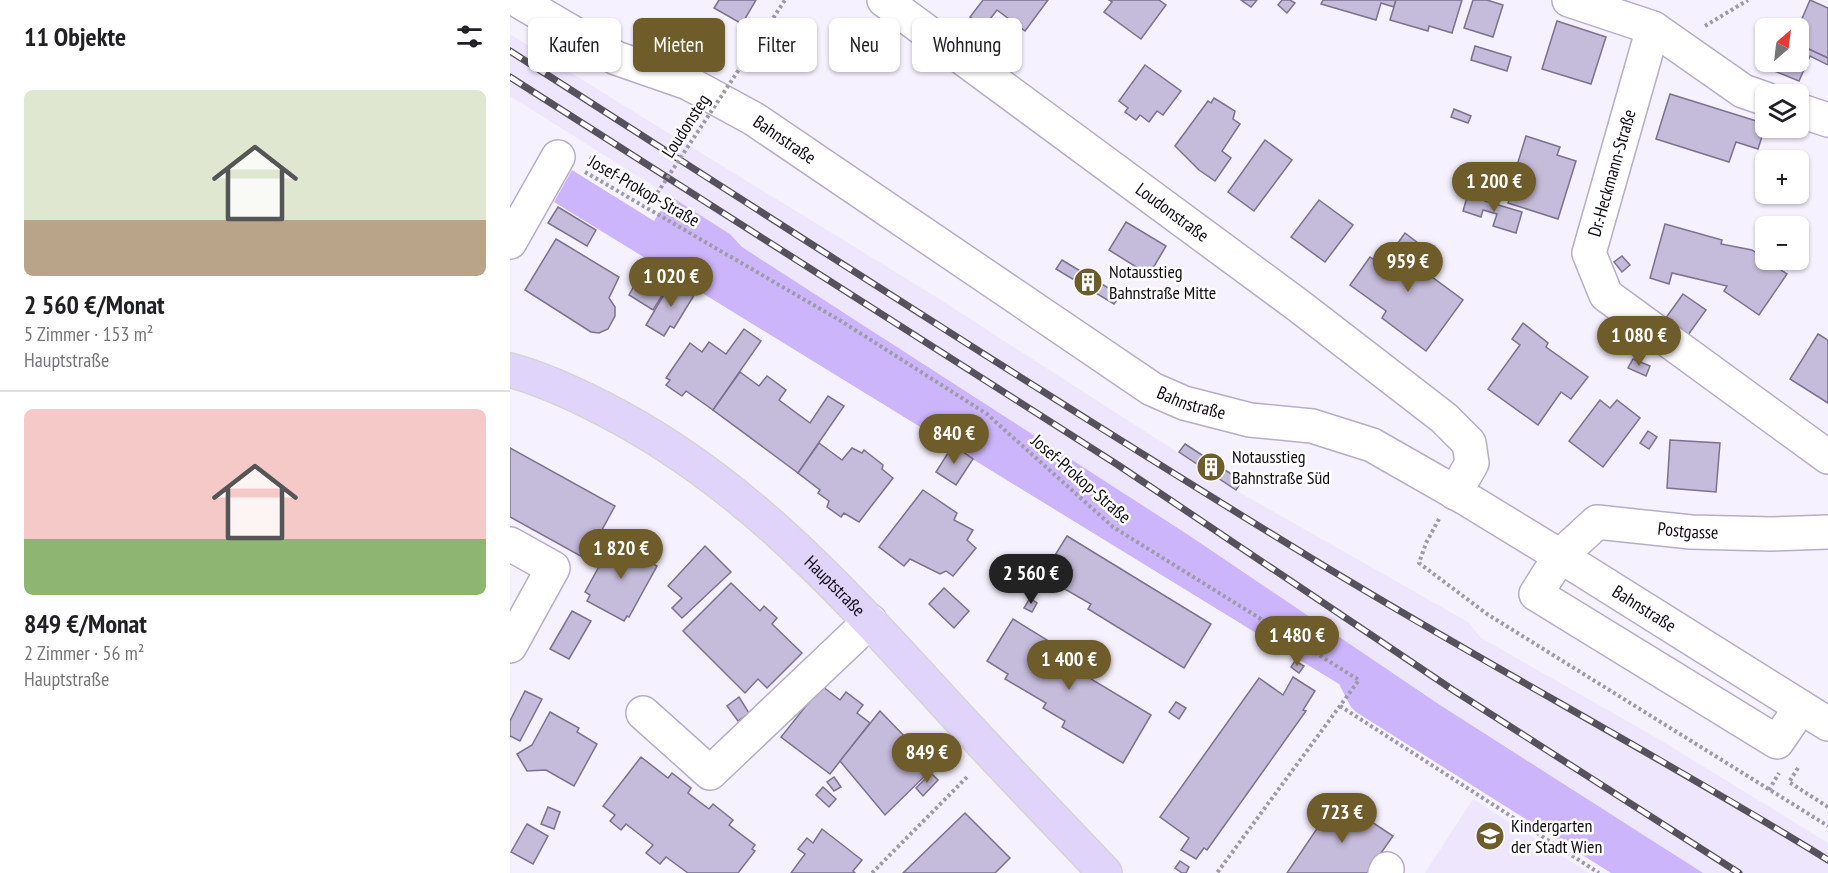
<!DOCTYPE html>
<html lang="de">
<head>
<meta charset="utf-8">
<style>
	body { margin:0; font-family:"PT Sans Narrow",sans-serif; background:#f2f2f2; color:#202124; height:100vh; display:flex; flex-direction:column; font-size:22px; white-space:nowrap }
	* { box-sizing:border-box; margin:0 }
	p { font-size:20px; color:#757577 }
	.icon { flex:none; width:33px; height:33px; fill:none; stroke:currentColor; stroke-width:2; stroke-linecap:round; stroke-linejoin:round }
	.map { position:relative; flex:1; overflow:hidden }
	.sheet { display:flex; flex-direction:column; background:#fff; width:510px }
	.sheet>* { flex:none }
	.guide { position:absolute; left:18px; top:18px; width:570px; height:54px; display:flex; gap:12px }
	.needle { width:39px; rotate:28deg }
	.tools { position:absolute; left:1245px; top:18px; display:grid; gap:12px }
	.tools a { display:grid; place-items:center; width:54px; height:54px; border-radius:9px; background:#fff; box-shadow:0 2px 4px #0004; font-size:30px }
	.price { position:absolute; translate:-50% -51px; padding:0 14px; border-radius:21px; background:#6f5c2b; color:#fff; font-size:20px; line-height:39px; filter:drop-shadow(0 2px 3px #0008) }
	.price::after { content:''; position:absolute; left:50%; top:36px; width:18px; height:14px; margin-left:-9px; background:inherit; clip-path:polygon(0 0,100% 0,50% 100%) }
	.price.current { background:#222; color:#fff }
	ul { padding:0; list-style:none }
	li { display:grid; align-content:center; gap:12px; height:318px; padding:0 24px }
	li+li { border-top:2px solid #e0e0e0 }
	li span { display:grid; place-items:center; height:186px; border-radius:9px; color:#555 }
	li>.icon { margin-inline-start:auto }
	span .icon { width:108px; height:108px; fill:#fffc; stroke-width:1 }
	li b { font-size:26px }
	h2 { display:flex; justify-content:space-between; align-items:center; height:72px; padding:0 24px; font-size:26px }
	.tag { padding:0 21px; border-radius:9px; background:#fff; box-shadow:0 2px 4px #0004; font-size:21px; line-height:54px }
	.tag.current { background:#6f5c2b; color:#fff }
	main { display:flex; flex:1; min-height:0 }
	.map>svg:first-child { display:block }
	.built { fill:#ede6fd }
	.green { fill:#ccb5fb }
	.building { fill:#c5bbda; stroke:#7b728f; stroke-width:1.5 }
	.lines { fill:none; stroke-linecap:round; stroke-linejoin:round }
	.minor-casing { stroke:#b6adcb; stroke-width:36 }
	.major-casing { stroke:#d4d3d5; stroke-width:36 }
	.path { stroke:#9e9aa6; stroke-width:4; stroke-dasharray:3 3; stroke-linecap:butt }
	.minor { stroke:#fff; stroke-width:33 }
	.major { stroke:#e1d4fb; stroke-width:33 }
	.rail-casing { stroke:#56525d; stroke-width:7 }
	.rail { stroke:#fff; stroke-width:4.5; stroke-dasharray:14; stroke-linecap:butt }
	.path-bridge { stroke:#9e9aa6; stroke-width:4; stroke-dasharray:3 3; stroke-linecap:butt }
	.labels { text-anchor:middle; stroke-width:5; stroke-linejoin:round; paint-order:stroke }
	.street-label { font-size:18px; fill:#0e0a14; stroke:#fff }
	.poi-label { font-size:18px; fill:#0e0a14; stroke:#fff; text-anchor:start }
</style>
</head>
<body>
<main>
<section class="sheet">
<h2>11 Objekte<svg class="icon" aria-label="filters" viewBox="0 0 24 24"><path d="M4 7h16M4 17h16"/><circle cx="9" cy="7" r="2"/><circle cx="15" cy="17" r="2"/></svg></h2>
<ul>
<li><span style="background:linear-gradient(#dfe7d0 70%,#b9a48a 0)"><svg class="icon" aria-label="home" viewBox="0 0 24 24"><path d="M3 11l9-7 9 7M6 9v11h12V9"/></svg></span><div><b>2 560 €/Monat</b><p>5 Zimmer · 153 m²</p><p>Hauptstraße</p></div></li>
<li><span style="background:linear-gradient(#f6c9c9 70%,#8fb573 0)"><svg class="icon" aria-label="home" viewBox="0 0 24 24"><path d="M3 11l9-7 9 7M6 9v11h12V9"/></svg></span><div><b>849 €/Monat</b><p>2 Zimmer · 56 m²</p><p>Hauptstraße</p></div></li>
</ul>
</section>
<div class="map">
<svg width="1318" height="873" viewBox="0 0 1318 873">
	<rect width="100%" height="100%" fill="#f5f1fe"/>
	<!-- built -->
	<g class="built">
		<path d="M0,34L90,91L423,295L734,495L958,622L971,638L1147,738L1318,843V873H1193L1181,866L930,705L680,536L232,247L220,234L0,96Z"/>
		<path d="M963,799L1079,873H915Z"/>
	</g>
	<!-- green -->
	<path class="green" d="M62,170L144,221L160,196L220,234L232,247L680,536L930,705L1193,873H1101L846,712L841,707L829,684L44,202Z"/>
	<!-- building -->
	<g class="building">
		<path d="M209,0H246L232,24L204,8Z"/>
		<path d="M473,0H538L515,31L487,10L474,27L460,17Z"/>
		<path d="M599,0H649L656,5L631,39L594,12L602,2Z"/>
		<path d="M731,0H747L741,7Z"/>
		<path d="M772,0H780L785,3L777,13L768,5Z"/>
		<path d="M813,0H886L884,7L871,3L866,20L811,4Z"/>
		<path d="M886,0H952L942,33L919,26L918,31L880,20Z"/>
		<path d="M963,0H977L993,5L983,37L954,28Z"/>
		<path d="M1300,0L1318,8V58L1288,44V28Z"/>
		<path d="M1047,21L1096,37L1081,84L1032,69Z"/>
		<path d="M1290,45L1318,58V65L1300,56L1289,81L1262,70L1265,62H1288Z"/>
		<path d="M965,46L1001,57L997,71L961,60Z"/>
		<path d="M635,65L671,91L653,115L647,111L639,122L630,115L626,120L615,112L618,108L609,101Z"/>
		<path d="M1160,94L1256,124L1248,149L1226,142L1219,162L1146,139Z"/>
		<path d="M704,98L725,111L723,119L730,124L712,151L721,158L705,181L689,170L665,146L698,101L701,103Z"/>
		<path d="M944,109L961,116L958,123L941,117Z"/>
		<path d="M1016,136L1050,147L1047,155L1066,161L1048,219L998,203L1001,196L998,195Z"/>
		<path d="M755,140L782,160L744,211L718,192Z"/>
		<path d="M972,178L986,183L982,194L968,189Z"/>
		<path d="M958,194L976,199L975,201L1012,212L1006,233L983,226L987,214L973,210L971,217L953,211Z"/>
		<path d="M809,200L843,225L815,262L781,237Z"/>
		<path d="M48,207L86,230L77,246L38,223Z"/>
		<path d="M616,222L656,246L639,275L599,250Z"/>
		<path d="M1155,224L1212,240L1211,244L1242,250L1277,274L1249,315L1214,291L1217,286L1162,273L1159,284L1140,278Z"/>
		<path d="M895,233L921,253L910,268L953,300L916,351L872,318L876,311L840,285L860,257L872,265Z"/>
		<path d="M46,239L109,277L99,298L105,307V316L98,329L89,333L81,332L15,290Z"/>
		<path d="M1112,256L1120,265L1112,272L1104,262Z"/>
		<path d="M552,260L610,295L604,304L546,269Z"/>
		<path d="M130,275L155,291L143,310L119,295Z"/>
		<path d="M163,279L186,292L164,328L160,326L154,336L136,325Z"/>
		<path d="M1173,294L1196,310L1178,335L1155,319Z"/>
		<path d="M1013,323L1038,343L1036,347L1078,377L1061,399L1051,392L1028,425L978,389L1010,345L1002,339Z"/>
		<path d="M234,329L251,341L203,410L176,391L172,396L156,385L160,380L156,378L180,343L192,352L199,342L216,354Z"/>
		<path d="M1308,334L1318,340V403L1280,379Z"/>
		<path d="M1123,359L1140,366L1136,376L1118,368Z"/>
		<path d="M230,372L249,386L257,376L276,390L269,400L300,423L318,396L334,406L288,473L203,410Z"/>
		<path d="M1090,400L1100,408L1107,400L1130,418L1093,467L1059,441Z"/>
		<path d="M1138,431L1147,437L1139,449L1130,443Z"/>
		<path d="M1160,440L1210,443L1206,492L1157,488Z"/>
		<path d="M309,443L332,460L342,448L352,453L354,450L373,465L372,469L383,478L349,522L334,513L331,517L317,507L319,501L308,493L310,490L288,473Z"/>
		<path d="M675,444L732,481L726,490L669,452Z"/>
		<path d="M443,445L463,459L446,485L426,472Z"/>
		<path d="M0,448L105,506L76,559L0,517Z"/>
		<path d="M413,490L447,513L444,520L463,530L457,540L466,548L443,576L436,571L430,574L400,559L394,566L369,547Z"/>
		<path d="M557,536L701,624L674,668L578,609L581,604L532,576Z"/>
		<path d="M118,542L140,552L136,560L147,566L119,617L117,616L114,621L77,601L80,595L75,592L102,543L114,549Z"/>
		<path d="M195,546L221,572L172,618L162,608L172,598L158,586Z"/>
		<path d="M221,583L250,611L254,606L267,618L262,624L292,653L257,688L248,679L235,693L173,631Z"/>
		<path d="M434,588L459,611L444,628L419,604Z"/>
		<path d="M520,598L527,603L522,612L514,608Z"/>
		<path d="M62,611L81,621L59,659L40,649Z"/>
		<path d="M503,619L584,669L581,679L641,715L613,763L552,727L555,721L533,708L536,703L495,679L498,674L477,661Z"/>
		<path d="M785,661L794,666L789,673L781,667Z"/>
		<path d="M783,677L805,691L793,710L796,711L697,850L694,848L686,859L671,850L679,838L650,817L749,678L773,695Z"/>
		<path d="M312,686L330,700L336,692L353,705L347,713L360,723L320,774L271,737Z"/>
		<path d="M15,691L32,699L10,741L0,736V721Z"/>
		<path d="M229,697L239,713L228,721L217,706Z"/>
		<path d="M666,702L676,708L669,719L659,712Z"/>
		<path d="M370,711L424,767L375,815L330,761Z"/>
		<path d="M40,712L69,728L67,732L87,744L64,786L36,770L17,771L7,754L22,745Z"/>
		<path d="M131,757L158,778L162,773L181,788L178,793L199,809L203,804L223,820L219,825L245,845L242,849L245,851L228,873H178L156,857L150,864L136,853L143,845L116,824L111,830L100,821L105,815L93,806Z"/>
		<path d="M421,773L428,780L413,796L406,788Z"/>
		<path d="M324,777L331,787L324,791L317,782Z"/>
		<path d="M313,787L326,799L319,807L306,795Z"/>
		<path d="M827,799L883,836L857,873H777Z"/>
		<path d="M38,807L50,812L44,829L31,824Z"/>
		<path d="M455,813L500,858L485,873H393Z"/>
		<path d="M17,824L38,836L23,864L1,852Z"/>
		<path d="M312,829L352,860L343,871L345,873H281L295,854L288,849L297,838L303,843Z"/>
		<path d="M670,861L679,867L676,873H672L665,868Z"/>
	</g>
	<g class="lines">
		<!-- minor casing -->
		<g class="minor-casing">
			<g id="minor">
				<path id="s1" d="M7,0L106,58L178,83L244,119L642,389L674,403L740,420L802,426L862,445L955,498L1050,556L1318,724"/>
				<path id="s2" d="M374,0L789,306L934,418L959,443L962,463L945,493"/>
				<path d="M1059,0L1143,28L1079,253L1096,295L1318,457"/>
				<path d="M1143,28L1233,91L1256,99"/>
				<path d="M1288,110L1318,120"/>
				<path d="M0,242L48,157"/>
				<path d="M0,544L43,568L0,646"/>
				<path id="s3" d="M1291,707L1267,742L1026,594L1050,556L1087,522L1181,532L1261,534L1318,532"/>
				<path d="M133,713L200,773L360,621"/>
				<path d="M875,873L877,869"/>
			</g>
		</g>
		<!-- major casing -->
		<g class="major-casing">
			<g id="major">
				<path id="s4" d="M0,370C32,379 63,393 92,408C232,479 329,588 433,701C486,759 541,816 595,873"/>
			</g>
		</g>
		<!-- path -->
		<g class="path">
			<path d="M1195,26L1238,0"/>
			<path d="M80,157L144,198"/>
			<path d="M75,172L331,321L477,414L603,527L849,680L707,873"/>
			<path d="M929,519L916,543L909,563L977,614L1318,826"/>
			<path d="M830,706L1089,873"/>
			<path d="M1288,768L1279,782L1318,807"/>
			<path d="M1259,790L1269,773"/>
			<path d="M362,873L459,775"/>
		</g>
		<!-- minor -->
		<use href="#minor" class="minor"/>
		<!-- major -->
		<use href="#major" class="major"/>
		<!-- rail casing -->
		<g class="rail-casing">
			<g id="rail">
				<path d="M0,51C266,221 532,394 801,558C971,662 1148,755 1318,860"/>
				<path d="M0,77L608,465L943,690L1229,873"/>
			</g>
		</g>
		<!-- rail -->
		<use href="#rail" class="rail"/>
		<!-- path-bridge -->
		<path class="path-bridge" d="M144,198L275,0"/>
	</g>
	<!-- icons -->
	<defs>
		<g id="building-disc" transform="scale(1.5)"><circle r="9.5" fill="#6f5c2b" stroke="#fff"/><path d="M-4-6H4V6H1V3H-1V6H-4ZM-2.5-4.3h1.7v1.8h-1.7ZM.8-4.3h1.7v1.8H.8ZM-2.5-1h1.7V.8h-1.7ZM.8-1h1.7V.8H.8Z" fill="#fff"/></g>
		<g id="school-disc" transform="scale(1.5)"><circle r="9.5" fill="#6f5c2b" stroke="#fff"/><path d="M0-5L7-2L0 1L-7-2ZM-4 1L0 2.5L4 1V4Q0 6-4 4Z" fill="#fff"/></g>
	</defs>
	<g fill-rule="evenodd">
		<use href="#building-disc" x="578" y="282"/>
		<use href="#building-disc" x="701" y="467"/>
		<use href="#school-disc" x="980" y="836"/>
	</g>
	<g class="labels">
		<!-- street labels -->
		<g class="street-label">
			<text transform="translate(176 126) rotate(-57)" y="6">Loudonsteg</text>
			<text dy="6" stroke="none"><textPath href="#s1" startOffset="303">Bahnstraße</textPath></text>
			<text transform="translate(1102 173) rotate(-74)" y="6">Dr.-Heckmann-Straße</text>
			<text transform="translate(134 191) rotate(30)" y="6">Josef-Prokop-Straße</text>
			<text dy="6" stroke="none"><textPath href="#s2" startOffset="358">Loudonstraße</textPath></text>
			<text dy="6" stroke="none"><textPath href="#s1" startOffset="789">Bahnstraße</textPath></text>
			<text transform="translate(571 479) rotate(41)" y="6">Josef-Prokop-Straße</text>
			<text dy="6" stroke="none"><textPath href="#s3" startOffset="512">Postgasse</textPath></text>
			<text dy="6" stroke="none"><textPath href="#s4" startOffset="394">Hauptstraße</textPath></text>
			<text dy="6" stroke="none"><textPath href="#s1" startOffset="1293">Bahnstraße</textPath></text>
		</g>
		<!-- poi labels -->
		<g class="poi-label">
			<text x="599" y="278">Notausstieg<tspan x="599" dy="21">Bahnstraße Mitte</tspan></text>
			<text x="722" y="463">Notausstieg<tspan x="722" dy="21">Bahnstraße Süd</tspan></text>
			<text x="1001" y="832">Kindergarten<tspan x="1001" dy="21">der Stadt Wien</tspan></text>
		</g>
	</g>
</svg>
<div class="tools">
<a><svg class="needle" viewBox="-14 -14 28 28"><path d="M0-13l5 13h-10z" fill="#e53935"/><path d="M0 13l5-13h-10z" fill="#757577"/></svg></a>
<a><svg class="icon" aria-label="layers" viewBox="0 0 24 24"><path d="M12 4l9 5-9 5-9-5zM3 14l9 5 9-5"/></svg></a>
<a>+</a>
<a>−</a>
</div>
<b class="price" style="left:984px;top:213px">1 200 €</b>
<b class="price" style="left:898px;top:293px">959 €</b>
<b class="price" style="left:161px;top:308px">1 020 €</b>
<b class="price" style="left:1129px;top:367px">1 080 €</b>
<b class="price" style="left:444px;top:465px">840 €</b>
<b class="price" style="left:111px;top:580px">1 820 €</b>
<b class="price current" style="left:521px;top:605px">2 560 €</b>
<b class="price" style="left:787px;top:667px">1 480 €</b>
<b class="price" style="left:559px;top:691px">1 400 €</b>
<b class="price" style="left:417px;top:784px">849 €</b>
<b class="price" style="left:832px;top:844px">723 €</b>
<div class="guide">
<a class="tag">Kaufen</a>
<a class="tag current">Mieten</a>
<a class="tag">Filter</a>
<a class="tag">Neu</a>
<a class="tag">Wohnung</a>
</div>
</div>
</main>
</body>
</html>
